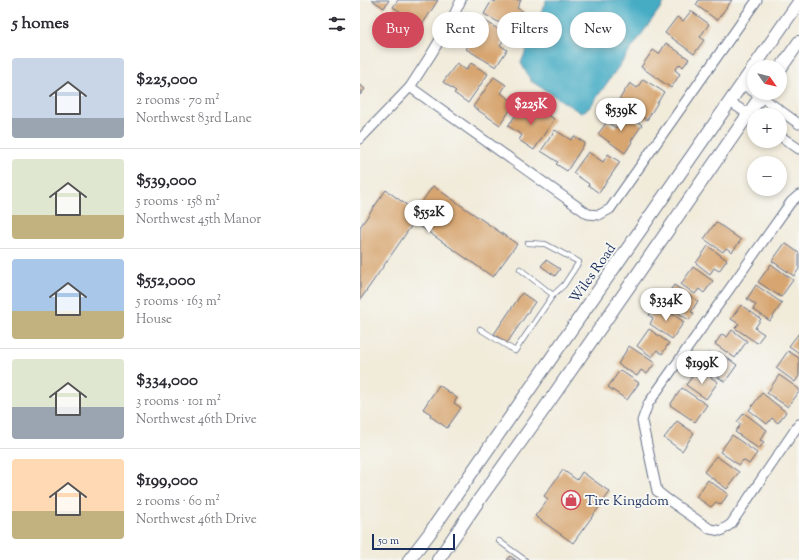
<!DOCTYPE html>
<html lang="en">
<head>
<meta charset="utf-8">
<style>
	body { margin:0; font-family:"Sorts Mill Goudy",serif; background:#f7f7f7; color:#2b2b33; height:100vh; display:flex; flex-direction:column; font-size:15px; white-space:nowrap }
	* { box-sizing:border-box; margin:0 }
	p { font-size:13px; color:#7c7c81 }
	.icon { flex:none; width:22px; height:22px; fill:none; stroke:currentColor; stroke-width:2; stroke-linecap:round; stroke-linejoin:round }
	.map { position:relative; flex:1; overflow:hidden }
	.panel { display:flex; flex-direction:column; background:#fff; width:360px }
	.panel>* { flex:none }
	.hud { position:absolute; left:12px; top:12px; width:367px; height:36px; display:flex; gap:8px }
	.needle { width:26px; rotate:124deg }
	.tools { position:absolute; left:387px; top:60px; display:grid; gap:8px }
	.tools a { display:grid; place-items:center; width:40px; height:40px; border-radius:50%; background:#fff; box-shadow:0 2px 6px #0003; font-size:20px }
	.scale { position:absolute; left:12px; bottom:10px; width:83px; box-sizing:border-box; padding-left:4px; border:2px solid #1b2f5e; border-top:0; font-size:11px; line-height:14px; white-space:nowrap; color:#1b2f5e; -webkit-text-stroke:3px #f6f6f2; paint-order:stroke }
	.price { position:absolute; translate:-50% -34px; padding:0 9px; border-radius:14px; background:#fff; color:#222; font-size:13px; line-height:26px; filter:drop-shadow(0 1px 2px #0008) }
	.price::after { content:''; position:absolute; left:50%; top:24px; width:12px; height:9px; margin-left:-6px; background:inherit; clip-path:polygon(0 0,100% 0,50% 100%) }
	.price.selected { background:#d1495b; color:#fff }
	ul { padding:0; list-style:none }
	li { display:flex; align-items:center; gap:12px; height:100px; padding:0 12px }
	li+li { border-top:1px solid #e1e1e2 }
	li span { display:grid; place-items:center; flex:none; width:112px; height:80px; border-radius:4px; color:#555 }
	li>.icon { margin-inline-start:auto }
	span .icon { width:48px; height:48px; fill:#fffc; stroke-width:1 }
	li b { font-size:17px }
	h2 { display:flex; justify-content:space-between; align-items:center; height:48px; padding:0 12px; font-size:17px }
	.tag { padding:0 14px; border-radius:18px; background:#fff; box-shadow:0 2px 6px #0003; font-size:14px; line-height:36px }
	.tag.selected { background:#d1495b; color:#fff }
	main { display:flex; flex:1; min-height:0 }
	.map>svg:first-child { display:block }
	.water { fill:#44acc4; stroke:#306e91 }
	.building { fill:#d7a56f }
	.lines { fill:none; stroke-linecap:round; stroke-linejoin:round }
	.lane-casing { stroke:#667189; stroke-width:6 }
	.street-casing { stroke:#667189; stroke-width:11 }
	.secondary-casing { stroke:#667189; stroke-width:14 }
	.lane { stroke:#fff; stroke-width:4.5 }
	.street { stroke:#fff; stroke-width:9 }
	.secondary { stroke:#fff; stroke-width:12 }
	.labels { text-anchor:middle; stroke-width:4; stroke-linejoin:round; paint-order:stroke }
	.street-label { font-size:14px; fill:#1b2f5e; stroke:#f6f6f2 }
	.poi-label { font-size:14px; fill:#1b2f5e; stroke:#f6f6f2; text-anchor:start }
</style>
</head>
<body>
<main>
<section class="panel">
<h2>5 homes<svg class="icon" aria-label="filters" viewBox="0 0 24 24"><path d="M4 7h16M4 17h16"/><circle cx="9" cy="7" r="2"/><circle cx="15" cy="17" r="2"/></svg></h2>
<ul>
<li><span style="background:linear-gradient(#c9d6e8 75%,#9aa5b1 0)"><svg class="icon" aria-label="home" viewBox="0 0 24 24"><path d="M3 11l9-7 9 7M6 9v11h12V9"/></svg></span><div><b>$225,000</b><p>2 rooms · 70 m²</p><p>Northwest 83rd Lane</p></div></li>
<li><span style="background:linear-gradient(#dfe7d0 70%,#c2b280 0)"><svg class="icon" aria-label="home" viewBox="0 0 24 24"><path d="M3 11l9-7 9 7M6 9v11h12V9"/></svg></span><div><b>$539,000</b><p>5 rooms · 158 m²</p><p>Northwest 45th Manor</p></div></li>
<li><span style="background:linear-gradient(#a9c7e8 65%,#c2b280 0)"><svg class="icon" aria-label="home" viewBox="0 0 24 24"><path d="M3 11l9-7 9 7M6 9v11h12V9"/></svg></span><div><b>$552,000</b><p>5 rooms · 163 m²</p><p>House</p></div></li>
<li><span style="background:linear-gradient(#dfe7d0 60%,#9aa5b1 0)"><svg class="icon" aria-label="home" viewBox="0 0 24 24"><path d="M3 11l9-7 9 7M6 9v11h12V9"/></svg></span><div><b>$334,000</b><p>3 rooms · 101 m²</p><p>Northwest 46th Drive</p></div></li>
<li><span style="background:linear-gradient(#ffd9b3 65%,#c2b280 0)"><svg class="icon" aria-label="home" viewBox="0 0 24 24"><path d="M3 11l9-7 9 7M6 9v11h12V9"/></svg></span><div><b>$199,000</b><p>2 rooms · 60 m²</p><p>Northwest 46th Drive</p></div></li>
</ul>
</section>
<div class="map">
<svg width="439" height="560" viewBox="0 0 439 560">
	<rect width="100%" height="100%" fill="#f6f6f2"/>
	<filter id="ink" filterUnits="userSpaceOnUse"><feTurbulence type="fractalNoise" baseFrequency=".025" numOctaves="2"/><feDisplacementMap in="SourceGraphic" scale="8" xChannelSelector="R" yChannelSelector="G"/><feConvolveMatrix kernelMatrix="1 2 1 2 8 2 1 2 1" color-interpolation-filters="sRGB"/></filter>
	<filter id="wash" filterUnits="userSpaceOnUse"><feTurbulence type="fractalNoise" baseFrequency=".012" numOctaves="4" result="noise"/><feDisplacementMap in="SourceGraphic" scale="16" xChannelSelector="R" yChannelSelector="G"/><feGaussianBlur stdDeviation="0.9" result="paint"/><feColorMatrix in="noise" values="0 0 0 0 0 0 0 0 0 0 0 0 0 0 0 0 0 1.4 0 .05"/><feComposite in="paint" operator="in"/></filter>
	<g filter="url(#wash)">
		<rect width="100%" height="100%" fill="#f1ebda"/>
		<!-- water -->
		<path class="water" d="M186,0H306L230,107L221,113L171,81L161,63Z"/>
		<g id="blocks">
			<!-- building -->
			<g class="building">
				<path d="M12,0H29L24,8Z"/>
				<path d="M38,0H78L60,28L39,14L41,12L33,7Z"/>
				<path d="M132,0L135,2L136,0H161L157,8L164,12L154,31L124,14Z"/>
				<path d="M339,0H372L357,20L336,5Z"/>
				<path d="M331,11L349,24L340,37L344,40L334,54L305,33L317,17L323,21Z"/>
				<path d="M124,20L147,35L140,45L147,50L136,67L106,49Z"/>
				<path d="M306,43L329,59L323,67L320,64L315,70L320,74L311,88L281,67L293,50L299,54Z"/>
				<path d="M97,63L106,70L111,63L128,74L108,103L94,93L96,91L83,82Z"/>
				<path d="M134,77L146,85L141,93L155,103L140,125L113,107Z"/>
				<path d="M283,79L304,92L287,120L258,101L270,83L277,88Z"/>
				<path d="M0,85L5,89L0,95Z"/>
				<path d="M162,106L173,113L177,107L194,119L174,150L159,140L162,135L148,126Z"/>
				<path d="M262,111L282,125L271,141L272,142L265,153L238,134L247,122L256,128Z"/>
				<path d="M195,130L211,140L214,136L225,143L207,171L196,164L198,162L181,151Z"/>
				<path d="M228,152L243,162L248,154L260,162L239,193L228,185L229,184L213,173Z"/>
				<path d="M73,186L157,244L133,277L54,222L0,300V227L26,190L55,211Z"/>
				<path d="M356,222L381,240L372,252L366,248L363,252L344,239Z"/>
				<path d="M425,243L439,253V269L434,276L412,261Z"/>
				<path d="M348,246L367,260L359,271L354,268L350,274L336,263Z"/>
				<path d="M186,260L200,269L195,276L181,266Z"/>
				<path d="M411,264L433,280L421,297L398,282Z"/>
				<path d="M333,267L353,281L344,293L339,289L335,294L321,284Z"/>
				<path d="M314,285L338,301L331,312L334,313L329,320L302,302Z"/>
				<path d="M396,285L422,303L410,321L393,309L396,305L387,299Z"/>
				<path d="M162,293L175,302L147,343L134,334Z"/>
				<path d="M381,305L401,319L395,328L404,334L397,343L375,328L379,324L371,319Z"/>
				<path d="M302,307L324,322L312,339L290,324L293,318L289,315L293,310L298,313Z"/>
				<path d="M289,329L309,343L302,354L297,350L292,357L277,346Z"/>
				<path d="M372,330L387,341L375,358L355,344L362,334L367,337Z"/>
				<path d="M439,333V353L429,346Z"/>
				<path d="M269,346L295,363L287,374L281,370L277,376L258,364Z"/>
				<path d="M428,351L439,358V376L435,382L416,368Z"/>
				<path d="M359,352L377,365L365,382L340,364L348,353L355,358Z"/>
				<path d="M260,370L279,383L267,400L248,387Z"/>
				<path d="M343,372L358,382L346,399L326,385L334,374L339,378Z"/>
				<path d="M419,375L439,389V392L428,407L407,393Z"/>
				<path d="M79,385L97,398L94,403L101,408L87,428L70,416L71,414L63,409Z"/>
				<path d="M322,388L347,405L335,422L310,405Z"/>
				<path d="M402,393L426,412L418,423L412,418L407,424L389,410Z"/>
				<path d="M384,413L407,430L400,440L404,442L399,449L375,432L381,424L377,422Z"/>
				<path d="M317,421L334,433L322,451L304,438Z"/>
				<path d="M372,435L397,453L389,464L383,460L379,465L360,452Z"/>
				<path d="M356,456L379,472L367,489L344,472Z"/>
				<path d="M203,470L217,480L222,472L250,492L213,543L175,516L188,499L184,496Z"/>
				<path d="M348,480L368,494L361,505L356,502L351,507L336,497Z"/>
				<path d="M150,556L156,560H147Z"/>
			</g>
		</g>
	</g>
	<g filter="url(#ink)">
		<use href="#blocks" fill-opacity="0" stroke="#667189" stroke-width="1"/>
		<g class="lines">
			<!-- lane casing -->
			<g class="lane-casing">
				<g id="lane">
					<path d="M168,243L185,244L219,262L204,285L193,295"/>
					<path d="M120,329L155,351L193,295L160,269"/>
					<path d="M139,541L165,560"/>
				</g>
			</g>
			<!-- street casing -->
			<g class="street-casing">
				<g id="street">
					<path d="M382,84L394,92"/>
					<path d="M50,87L228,214L239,215L250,209L397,0"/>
					<path d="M396,93L439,124"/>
					<path d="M370,102L394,118"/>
					<path d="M420,136L439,149"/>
					<path d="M0,139L50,87L72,53L92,19L101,0"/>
					<path d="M439,195L431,202L288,404L282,421L297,491L307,499L350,529L361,531L371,524L439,424"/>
				</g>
			</g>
			<!-- secondary casing -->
			<g class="secondary-casing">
				<g id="secondary">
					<path d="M420,69L439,42"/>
					<path d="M49,560L69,534L439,2"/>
					<path d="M78,560L121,497L182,412L403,93"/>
				</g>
			</g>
			<!-- lane -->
			<use href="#lane" class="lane"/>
			<!-- street -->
			<use href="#street" class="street"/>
			<!-- secondary -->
			<use href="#secondary" class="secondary"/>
		</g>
	</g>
	<!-- icons -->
	<defs>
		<g id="shop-ring" transform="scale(1)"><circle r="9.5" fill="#f6f6f2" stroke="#d1495b" stroke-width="1.5"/><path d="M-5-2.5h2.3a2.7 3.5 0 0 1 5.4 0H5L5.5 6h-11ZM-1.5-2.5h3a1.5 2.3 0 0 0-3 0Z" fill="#d1495b"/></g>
	</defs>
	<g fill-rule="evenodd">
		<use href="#shop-ring" x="211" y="500"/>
	</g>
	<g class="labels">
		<!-- street labels -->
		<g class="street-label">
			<text transform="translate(232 273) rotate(-55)" y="5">Wiles Road</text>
		</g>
		<!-- poi labels -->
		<g class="poi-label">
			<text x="225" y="505">Tire Kingdom</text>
		</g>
	</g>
</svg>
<div class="tools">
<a><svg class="needle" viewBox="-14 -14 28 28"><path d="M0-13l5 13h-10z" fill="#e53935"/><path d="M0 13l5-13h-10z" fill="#7c7c81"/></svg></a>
<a>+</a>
<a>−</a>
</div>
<div class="scale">50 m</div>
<b class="price selected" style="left:171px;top:126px">$225K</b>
<b class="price" style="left:261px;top:132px">$539K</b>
<b class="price" style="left:69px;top:234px">$552K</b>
<b class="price" style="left:306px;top:322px">$334K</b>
<b class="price" style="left:342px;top:385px">$199K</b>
<div class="hud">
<a class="tag selected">Buy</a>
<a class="tag">Rent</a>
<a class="tag">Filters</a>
<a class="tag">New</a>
</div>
</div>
</main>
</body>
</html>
